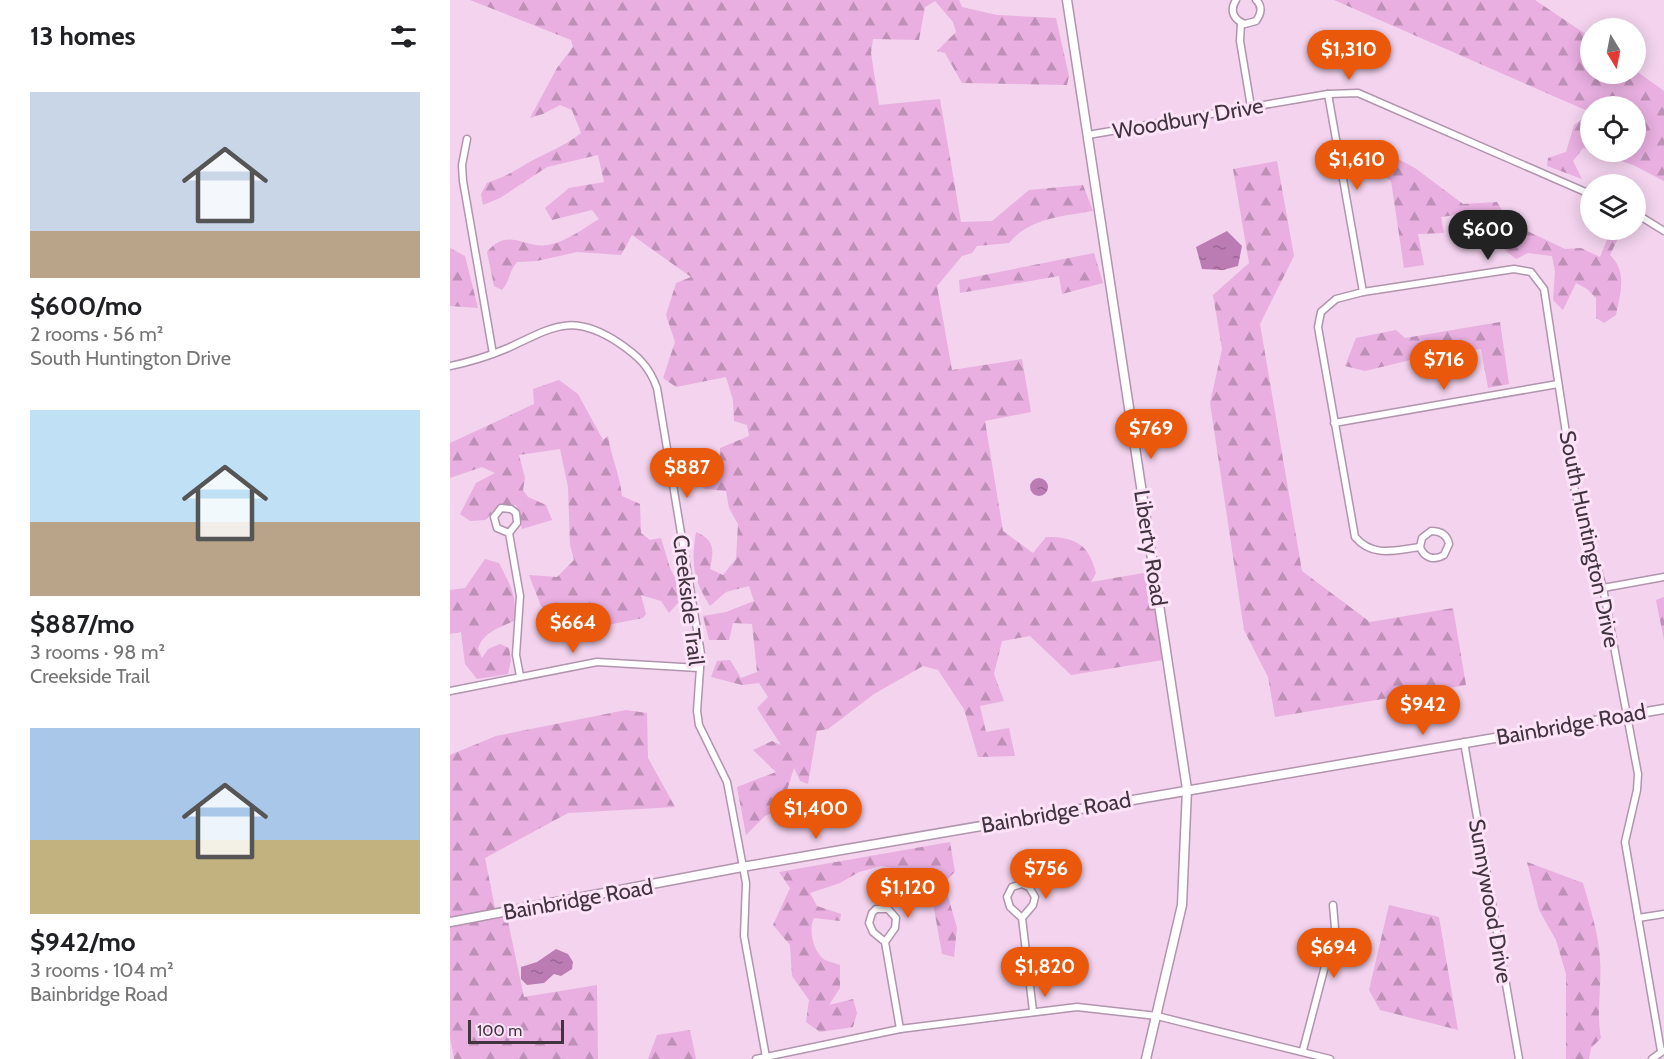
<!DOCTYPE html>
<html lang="en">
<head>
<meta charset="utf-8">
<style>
	body { margin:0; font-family:Cabin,sans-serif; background:#f6f6f6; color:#202124; height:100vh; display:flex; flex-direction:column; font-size:22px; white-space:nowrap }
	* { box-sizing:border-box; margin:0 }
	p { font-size:20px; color:#757577 }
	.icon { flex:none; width:33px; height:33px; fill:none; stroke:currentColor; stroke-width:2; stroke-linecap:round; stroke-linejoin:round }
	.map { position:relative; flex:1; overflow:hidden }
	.panel { display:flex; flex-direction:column; background:#fff; width:450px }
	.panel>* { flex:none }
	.needle { width:39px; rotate:170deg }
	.fabs { position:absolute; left:1130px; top:18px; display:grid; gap:12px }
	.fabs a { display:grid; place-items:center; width:66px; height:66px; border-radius:50%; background:#fff; box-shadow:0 3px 15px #0003; font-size:30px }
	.scale { position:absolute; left:18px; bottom:15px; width:96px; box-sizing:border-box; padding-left:6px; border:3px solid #41343f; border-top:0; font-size:16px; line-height:21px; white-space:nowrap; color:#41343f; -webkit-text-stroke:4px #fce3f8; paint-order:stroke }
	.price { position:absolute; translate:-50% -51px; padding:0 14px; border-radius:21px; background:#ea580c; color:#fff; font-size:20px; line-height:39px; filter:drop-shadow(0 2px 3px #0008) }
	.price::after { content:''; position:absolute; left:50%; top:36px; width:18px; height:14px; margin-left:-9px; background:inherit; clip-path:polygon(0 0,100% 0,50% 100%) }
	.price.on { background:#222; color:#fff }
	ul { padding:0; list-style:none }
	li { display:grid; align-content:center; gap:12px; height:318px; padding:0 30px }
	li span { display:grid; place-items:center; height:186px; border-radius:0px; color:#555 }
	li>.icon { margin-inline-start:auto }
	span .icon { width:108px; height:108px; fill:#fffc; stroke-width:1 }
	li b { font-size:26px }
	h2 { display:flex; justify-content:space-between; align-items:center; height:72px; padding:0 30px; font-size:26px }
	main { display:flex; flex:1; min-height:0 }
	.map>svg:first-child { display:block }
	.forest { fill:url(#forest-firs) }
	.water { fill:url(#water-ripples) }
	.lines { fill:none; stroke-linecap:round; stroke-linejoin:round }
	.minor-casing { stroke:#b194ad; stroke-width:9 }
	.tertiary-casing { stroke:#b194ad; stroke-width:11 }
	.minor { stroke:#fff; stroke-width:6 }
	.tertiary { stroke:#fff; stroke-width:8 }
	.labels { text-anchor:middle; stroke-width:6; stroke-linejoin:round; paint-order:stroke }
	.street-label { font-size:22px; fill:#41343f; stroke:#fce3f8 }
</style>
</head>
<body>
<main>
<section class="panel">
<h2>13 homes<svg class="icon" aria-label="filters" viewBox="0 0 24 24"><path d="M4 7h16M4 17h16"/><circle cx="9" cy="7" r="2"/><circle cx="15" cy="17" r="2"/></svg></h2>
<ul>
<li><span style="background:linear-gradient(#c9d6e8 75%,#b9a48a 0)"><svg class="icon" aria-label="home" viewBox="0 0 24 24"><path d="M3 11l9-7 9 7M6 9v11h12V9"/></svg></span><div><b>$600/mo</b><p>2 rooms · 56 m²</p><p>South Huntington Drive</p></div></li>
<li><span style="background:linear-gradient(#bfe0f5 60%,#b9a48a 0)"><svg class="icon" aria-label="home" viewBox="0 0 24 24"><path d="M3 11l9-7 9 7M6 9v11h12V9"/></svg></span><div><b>$887/mo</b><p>3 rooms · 98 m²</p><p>Creekside Trail</p></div></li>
<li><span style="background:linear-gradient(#a9c7e8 60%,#c2b280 0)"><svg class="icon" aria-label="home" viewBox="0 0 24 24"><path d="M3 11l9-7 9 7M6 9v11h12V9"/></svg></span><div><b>$942/mo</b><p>3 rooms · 104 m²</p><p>Bainbridge Road</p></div></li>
</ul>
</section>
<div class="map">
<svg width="1214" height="1059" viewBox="0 0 1214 1059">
	<defs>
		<pattern id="forest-firs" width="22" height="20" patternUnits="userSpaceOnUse" patternTransform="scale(1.5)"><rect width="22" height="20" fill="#e8afe0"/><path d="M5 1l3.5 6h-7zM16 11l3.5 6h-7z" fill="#be8fb7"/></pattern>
		<pattern id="water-ripples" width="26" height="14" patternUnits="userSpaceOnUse" patternTransform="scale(1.5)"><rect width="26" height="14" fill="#bb7cb3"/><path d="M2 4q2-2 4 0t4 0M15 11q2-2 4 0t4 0" fill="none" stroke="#9a6693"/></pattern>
	</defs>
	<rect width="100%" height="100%" fill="#f3d3ee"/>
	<!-- forest -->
	<g class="forest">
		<path d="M20,0H509L512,7L547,15L606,18L619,76L617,85L512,83L495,53L487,51L506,32L503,22L485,1L475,7L469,40L423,39L421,53L429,105L490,99L511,222L542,221L579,190L633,185L643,211C614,216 579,218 559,243L527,246L522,253L512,256L487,286L502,370L572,359L581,412L535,421L553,531L583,553L596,537C625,537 639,544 646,573L641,582L705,571L719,659L621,675L580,636L552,641L544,674L554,701L530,706L536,732L559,728L565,756L528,757L514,709L488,670L473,666L424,694L378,729L367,731L358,784L350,781L344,768L331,809L315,816L296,835L287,787L326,772L303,750L322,741L331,745L307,708L318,697L309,683L292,685L261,677L267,661L280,660L291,678L307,672L302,624L283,623L279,640H259L253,616L276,612L304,601L299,586L276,592L260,606C243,579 241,564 246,532C265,540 264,550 260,569L273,575L286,559L288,524L279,508L276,491L255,489L244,481L249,473L270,472V448L299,436L297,425L284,421L283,400L276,377L226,387L213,378L225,342L216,315L226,283L241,277L182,235L171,255L127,252L87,261L67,262C59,271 60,281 52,290L44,286L37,252C58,226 75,249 98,245C116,242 134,228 149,219L142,210L102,220L95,208L119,188L154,182L148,155L97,167L50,198L33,205L31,194L37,183C52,178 63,172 76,164C95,153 114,147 131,133L122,110L110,105L93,114L80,118L107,68L123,47L121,40Z"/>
		<path d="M884,0H1085L1140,37V74H1185V70L1214,91V181L1183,165L1144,152H1185V106H1140V112Z"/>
		<path d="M1132,119L1140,121V150L1133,148L1123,161L1132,179L1097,166L1098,158L1116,152L1124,125Z"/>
		<path d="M935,152L965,168L1013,204L1047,202L1056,217L1071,228L1115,249L1131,248L1150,257L1161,230H1172L1160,255C1178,272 1170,294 1166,315L1154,323L1146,318V298L1137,289L1126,283L1113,310L1103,300L1105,272L1102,256L1078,253L1066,259L1055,250L1049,232L1030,233L1019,230L1013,214L991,217L994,233L968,234L974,265L954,268L941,181L921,169Z"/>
		<path d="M827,161L844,256L810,324L852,571L920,622L1003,608L1016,685L825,717L818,677L794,630L760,403L772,349L763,295L799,263L783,169Z"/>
		<path d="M0,248L15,256L28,308L0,306Z"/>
		<path d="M644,253L653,283L612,294L609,276L510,293L509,280Z"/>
		<path d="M1050,322L1059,384L1038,388L1031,349L981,355L915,371L895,366L906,338L946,330L955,338Z"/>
		<path d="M109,380L128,394L153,440L158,436C161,457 170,475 172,496L190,504L191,533L200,540L211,538L220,568L234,596L219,613L211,601L191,595L196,614L193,618L147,627L145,619L109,624L91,606L79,575L107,577L124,560L120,545L118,487L110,449L69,455L75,478L73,490L78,497L96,505L102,520L72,529L66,505L49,506L35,520L20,521L10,514L26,483L45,473L32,467L0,478V443L84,404L83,389Z"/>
		<path d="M35,559L49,563C60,584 68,598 64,621C49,628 33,632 28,649L32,658L38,649L50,644L59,648L61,660L58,674L27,679L15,664L11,632L0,634V590L15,588Z"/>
		<path d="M1214,597V640L1206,600Z"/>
		<path d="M176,710L197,713L198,758L225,807L118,813L35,858L46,913L56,912L74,997L147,985L148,1059H4L0,1037V755L46,736Z"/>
		<path d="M500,842L505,872L494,882L507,928L504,957L492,954L478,875L431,866L409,872L390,883L360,893L367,906L391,914L390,921L364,918C358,930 363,952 375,960C379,962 385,963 390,965V988L379,1005L403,999L407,1013L403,1027L370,1032L356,1022L359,1000L342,976L340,945L323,925L340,888L329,872Z"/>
		<path d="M1077,862L1133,883C1140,908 1149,934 1150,960C1152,986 1146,1012 1151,1038L1141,1048L1139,1059H1116V974L1106,940L1089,910Z"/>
		<path d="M939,905L989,917L1008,1030L930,1010L919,990Z"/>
		<path d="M240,1030L246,1059H198L207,1035Z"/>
	</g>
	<!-- water -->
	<g class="water">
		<path d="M777,231L792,246L788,266L773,270L752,269L746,247Z"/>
		<circle cx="589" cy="487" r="9"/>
		<path d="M106,949L118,954L123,962L122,969L111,976L104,974L94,983L77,985L71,979V967L87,962Z"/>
	</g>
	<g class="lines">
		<!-- minor casing -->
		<g class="minor-casing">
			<g id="minor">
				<path d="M786,0C779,11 784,20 795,24L806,21C811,14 813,6 806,0"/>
				<path d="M791,23L790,41L801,107"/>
				<path d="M878,94L913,292"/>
				<path d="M638,135L878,94L908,93L1140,194"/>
				<path d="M17,139L12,165L13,181L43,354"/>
				<path d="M1185,213L1214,231"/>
				<path d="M0,366C20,362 39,356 58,348C103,327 122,312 169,343C188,356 199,366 207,388L251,654L247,711L249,725L277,782L296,883L294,936L316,1057"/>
				<path d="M884,423L1108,384"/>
				<path d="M59,533L67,523L66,513L61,509L51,508L44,517L47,528L59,533L70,596L66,655L70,676"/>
				<path d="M970,547C974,558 984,561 994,555L999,544C997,534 990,531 981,531L972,538L970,547C945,550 923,558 905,537L868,327L871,312L886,299L913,292L1064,269L1081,272L1094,289L1125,492L1153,588L1188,774L1187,790L1175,842L1211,1051"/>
				<path d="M1153,588L1214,577"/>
				<path d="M0,691L147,662L249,668"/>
				<path d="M1014,742L1069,1059"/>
				<path d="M572,918L560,907L557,897L562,887L572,884L579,887L585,897L583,905L572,918L583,1011"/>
				<path d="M1188,918L1214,914"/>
				<path d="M435,942L423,932L419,923L422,913L426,909H438L446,918L445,928L435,942L450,1029"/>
				<path d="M853,1050L885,928L883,905"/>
				<path d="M306,1059L450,1029L627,1007L707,1016L880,1059"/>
				<path d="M1202,1059L1213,1051"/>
			</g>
		</g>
		<!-- tertiary casing -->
		<g class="tertiary-casing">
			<g id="tertiary">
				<path d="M617,0L737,789L732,905L696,1059"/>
				<path d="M0,922L292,867L1214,709"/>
			</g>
		</g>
		<!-- minor -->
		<use href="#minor" class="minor"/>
		<!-- tertiary -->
		<use href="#tertiary" class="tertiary"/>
	</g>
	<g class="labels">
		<!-- street labels -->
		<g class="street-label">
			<text transform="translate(738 118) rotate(-10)" y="8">Woodbury Drive</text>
			<text transform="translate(1140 539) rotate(78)" y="8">South Huntington Drive</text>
			<text transform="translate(701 548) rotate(81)" y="8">Liberty Road</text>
			<text transform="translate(239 600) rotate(83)" y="8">Creekside Trail</text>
			<text transform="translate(1121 724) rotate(-10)" y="8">Bainbridge Road</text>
			<text transform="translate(606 812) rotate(-10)" y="8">Bainbridge Road</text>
			<text transform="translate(128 899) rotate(-10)" y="8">Bainbridge Road</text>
			<text transform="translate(1041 901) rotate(80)" y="8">Sunnywood Drive</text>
		</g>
	</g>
</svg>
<div class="fabs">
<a><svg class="needle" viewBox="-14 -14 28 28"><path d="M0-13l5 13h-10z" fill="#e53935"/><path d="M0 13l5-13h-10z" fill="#757577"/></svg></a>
<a><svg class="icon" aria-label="locate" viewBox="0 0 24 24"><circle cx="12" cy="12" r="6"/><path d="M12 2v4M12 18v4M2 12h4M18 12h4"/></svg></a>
<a><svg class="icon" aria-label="layers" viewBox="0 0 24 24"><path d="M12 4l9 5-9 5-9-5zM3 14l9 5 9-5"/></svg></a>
</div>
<div class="scale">100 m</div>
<b class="price" style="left:899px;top:81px">$1,310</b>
<b class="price" style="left:907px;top:191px">$1,610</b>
<b class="price on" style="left:1038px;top:261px">$600</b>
<b class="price" style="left:994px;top:391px">$716</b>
<b class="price" style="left:701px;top:460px">$769</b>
<b class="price" style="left:237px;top:499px">$887</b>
<b class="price" style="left:123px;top:654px">$664</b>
<b class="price" style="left:973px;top:736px">$942</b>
<b class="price" style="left:366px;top:840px">$1,400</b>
<b class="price" style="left:596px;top:900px">$756</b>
<b class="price" style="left:458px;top:919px">$1,120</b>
<b class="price" style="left:884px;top:979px">$694</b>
<b class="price" style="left:595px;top:998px">$1,820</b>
</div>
</main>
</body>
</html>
